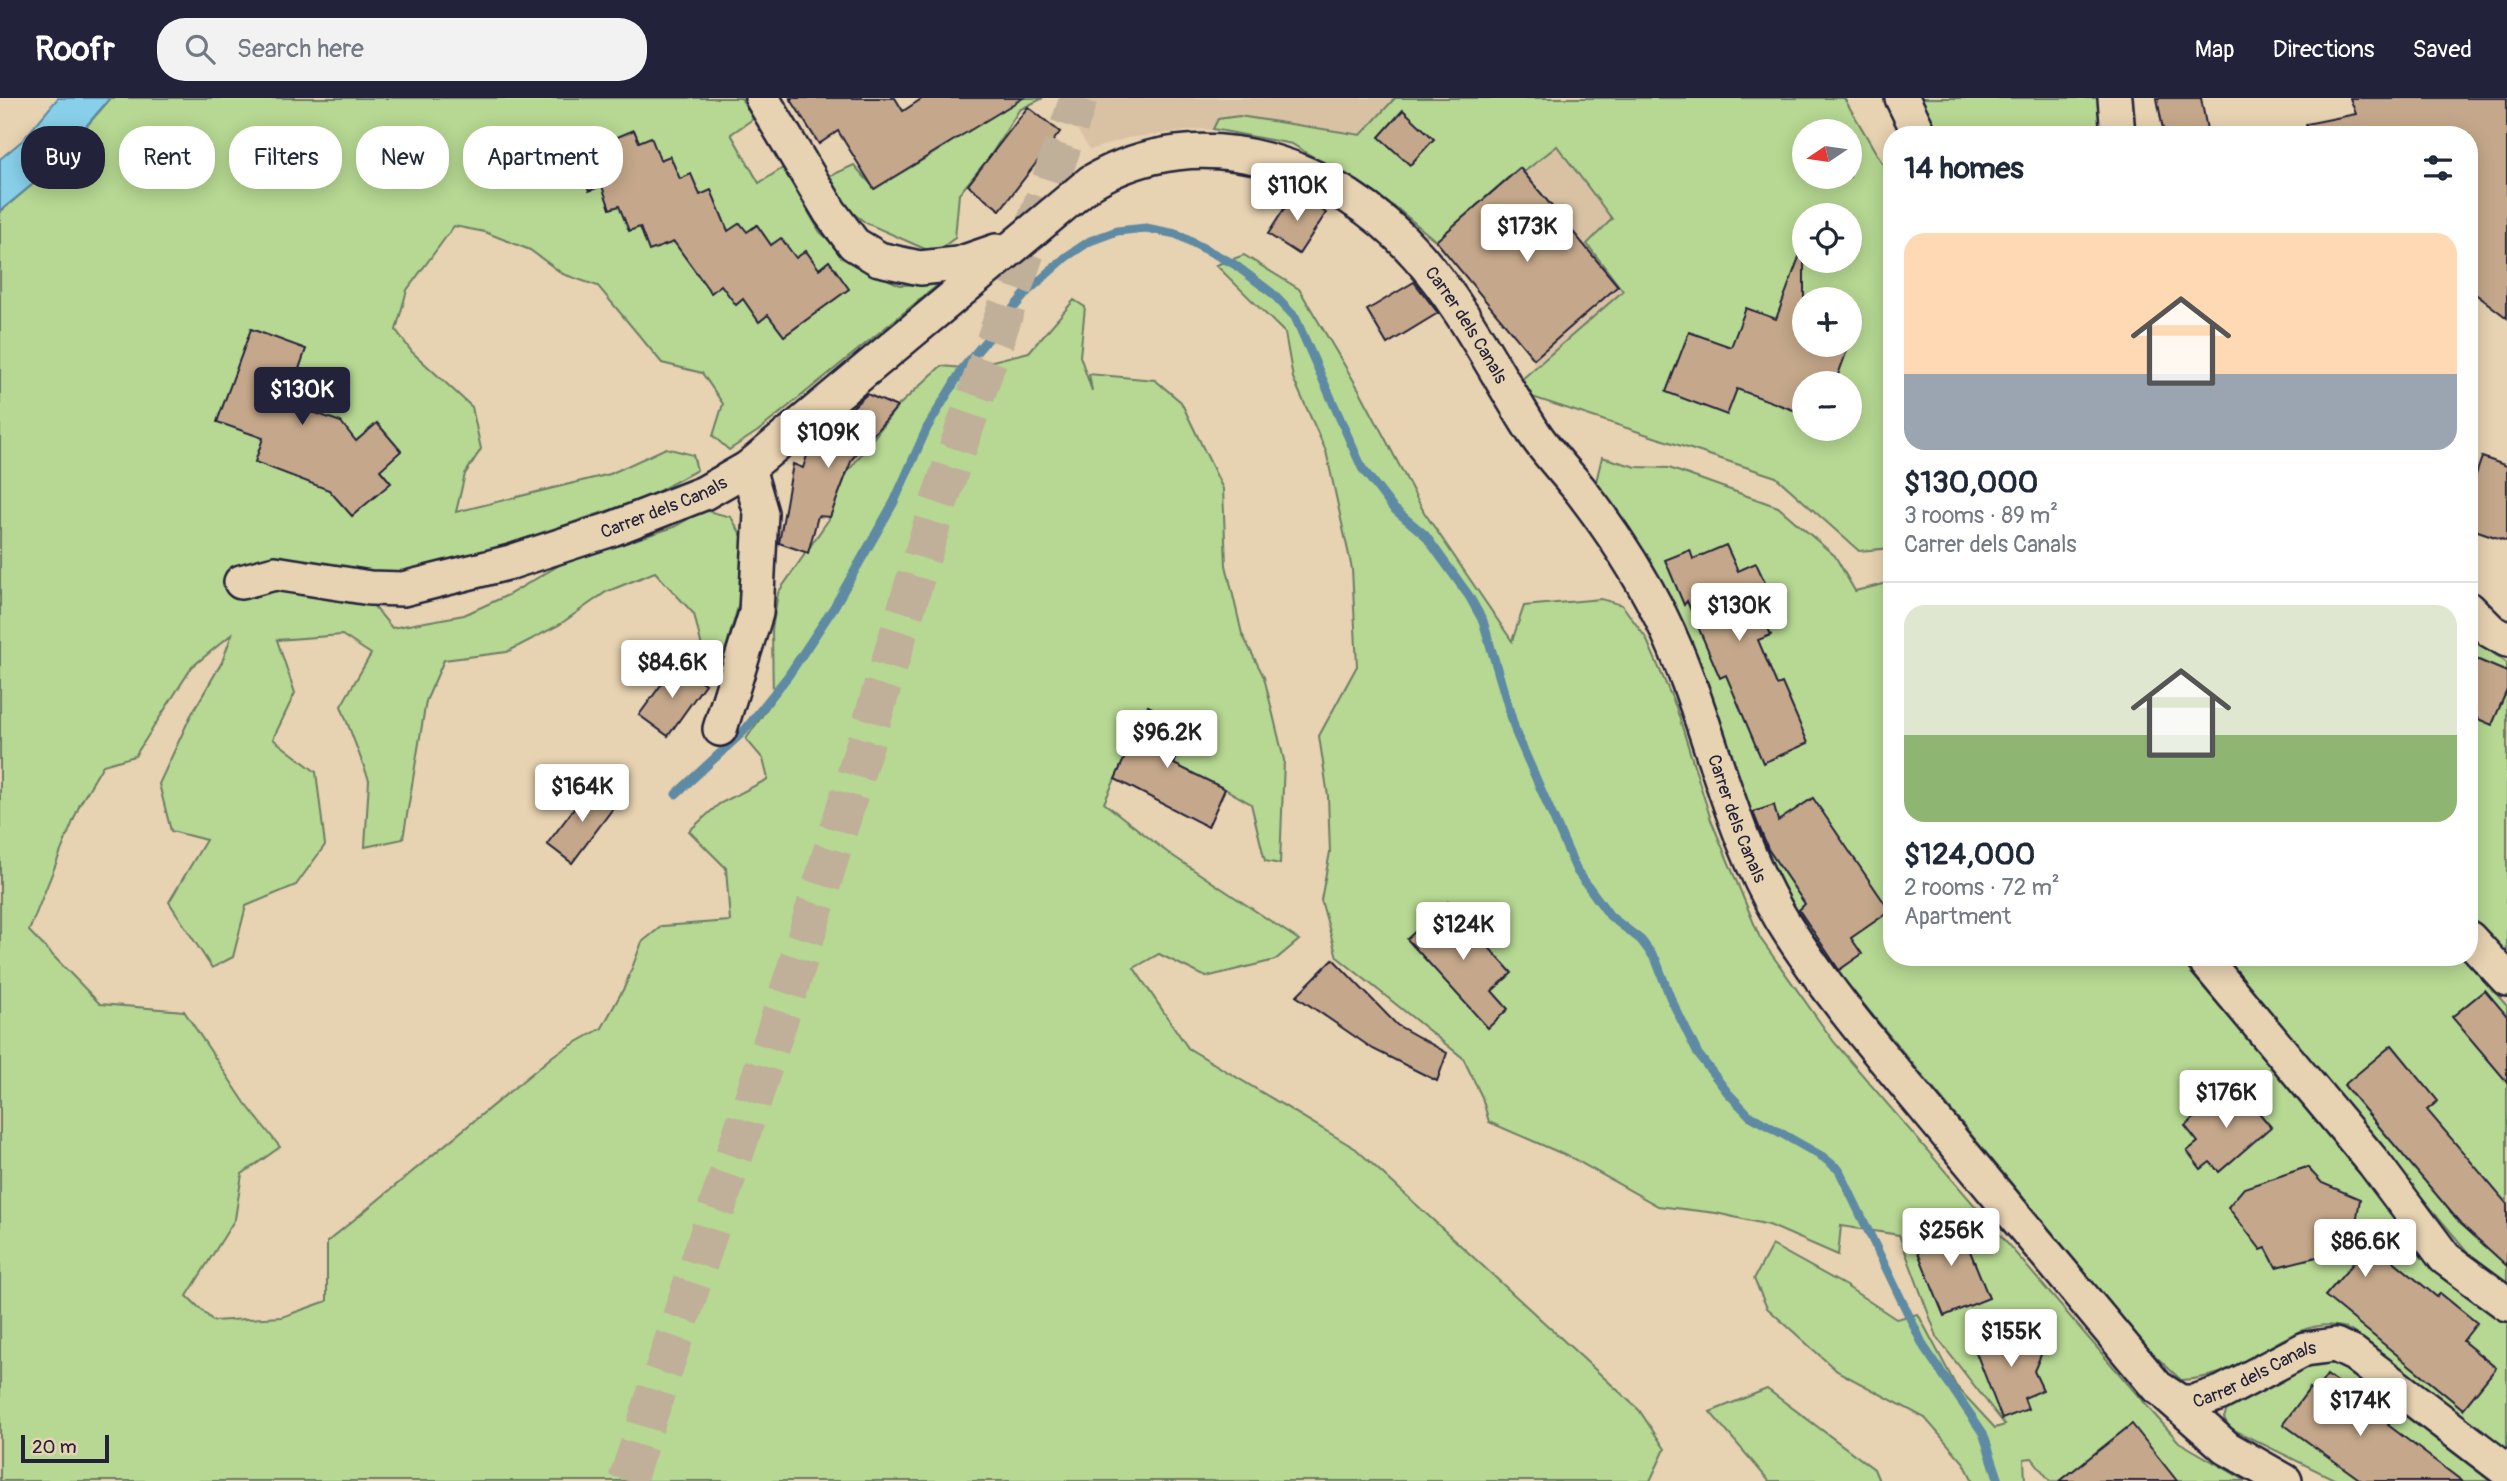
<!DOCTYPE html>
<html lang="en">
<head>
<meta charset="utf-8">
<style>
	body { margin:0; font-family:Pangolin,sans-serif; background:#f2f2f3; color:#1f2937; height:100vh; display:flex; flex-direction:column; font-size:26px; white-space:nowrap }
	* { box-sizing:border-box; margin:0 }
	p { font-size:23px; color:#747a83 }
	.icon { flex:none; width:38px; height:38px; fill:none; stroke:currentColor; stroke-width:2; stroke-linecap:round; stroke-linejoin:round }
	.map { position:relative; flex:1; overflow:hidden }
	.drawer { position:absolute; left:1883px; top:28px; width:595px; height:840px; display:flex; flex-direction:column; background:#fff; border-radius:28px; box-shadow:0 4px 18px #0003 }
	.drawer>* { flex:none }
	.hud { position:absolute; left:21px; top:28px; width:665px; height:63px; display:flex; gap:14px }
	.needle { width:46px; rotate:257deg }
	.buttons { position:absolute; left:1792px; top:21px; display:grid; gap:14px }
	.buttons a { display:grid; place-items:center; width:70px; height:70px; border-radius:50%; background:#fff; box-shadow:0 4px 18px #0003; font-size:35px }
	.scale { position:absolute; left:21px; bottom:18px; width:88px; box-sizing:border-box; padding-left:7px; border:4px solid #22223b; border-top:0; font-size:19px; line-height:24px; white-space:nowrap; color:#22223b; -webkit-text-stroke:5px #e7d2b1; paint-order:stroke }
	.price { position:absolute; translate:-50% -60px; padding:0 16px; border-radius:7px; background:#fff; color:#222; font-size:23px; line-height:46px; filter:drop-shadow(0 2px 4px #0008) }
	.price::after { content:''; position:absolute; left:50%; top:42px; width:21px; height:16px; margin-left:-10px; background:inherit; clip-path:polygon(0 0,100% 0,50% 100%) }
	.price.selected { background:#22223b; color:#fff }
	ul { padding:0; list-style:none }
	li { display:grid; align-content:center; gap:14px; height:371px; padding:0 21px }
	li+li { border-top:2px solid #e0e1e3 }
	li span { display:grid; place-items:center; height:217px; border-radius:21px; color:#555 }
	li>.icon { margin-inline-start:auto }
	span .icon { width:126px; height:126px; fill:#fffc; stroke-width:1 }
	li b { font-size:30px }
	h2 { display:flex; justify-content:space-between; align-items:center; height:84px; padding:0 21px; font-size:30px }
	.tag { padding:0 24px; border-radius:28px; background:#fff; box-shadow:0 4px 18px #0003; font-size:24px; line-height:63px }
	.tag.selected { background:#22223b; color:#fff }
	header { display:flex; align-items:center; gap:42px; box-sizing:border-box; height:98px; padding:0 35px; background:#22223b; color:#fff }
	header strong { font-size:33px }
	nav { display:flex; gap:38px; margin-inline-start:auto; font-size:24px }
	.search { width:490px; height:63px; background:#f2f2f3; display:flex; align-items:center; gap:18px; box-sizing:border-box; padding:0 24px; border-radius:28px; color:#747a83; font-size:26px }
	.map>svg:first-child { display:block }
	.built { fill:#d9c2a4 }
	.green { fill:#b6d892; stroke:#6c7d66; stroke-width:2; fill-rule:evenodd }
	.water { fill:#88d0e9; stroke:#5f8aa3; stroke-width:2 }
	.lines { fill:none; stroke-linecap:round; stroke-linejoin:round }
	.stream { stroke:#5f8aa3; stroke-width:9 }
	.building { fill:#c5a88b; stroke:#22223b; stroke-width:2 }
	.primary-tunnel { stroke:#c0af99; stroke-width:38; stroke-dasharray:38 19; stroke-linecap:butt }
	.street-casing { stroke:#22223b; stroke-width:38 }
	.street { stroke:#e7d2b1; stroke-width:33 }
	.labels { text-anchor:middle; stroke-width:5; stroke-linejoin:round; paint-order:stroke }
	.street-label { font-size:18px; fill:#22223b; stroke:#e7d2b1 }
</style>
</head>
<body>
<header>
<strong>Roofr</strong>
<div class="search"><svg class="icon" aria-label="search" viewBox="0 0 24 24"><circle cx="10" cy="10" r="6"/><path d="M15 15l6 6"/></svg>Search here</div>
<nav><a>Map</a><a>Directions</a><a>Saved</a></nav>
</header>
<div class="map">
<svg width="2507" height="1383" viewBox="0 0 2507 1383">
	<rect width="100%" height="100%" fill="#e7d2b1"/>
	<filter id="ink" filterUnits="userSpaceOnUse"><feTurbulence type="fractalNoise" baseFrequency=".0143" numOctaves="2"/><feDisplacementMap in="SourceGraphic" scale="14" xChannelSelector="R" yChannelSelector="G"/><feConvolveMatrix kernelMatrix="1 2 1 2 8 2 1 2 1" color-interpolation-filters="sRGB"/></filter>
	<g filter="url(#ink)">
		<!-- built -->
		<path class="built" d="M1057,0H1520L1614,123L1587,146L1623,193L1535,269L1531,257L1436,143L1378,98L1292,46L1242,35L1203,31L1127,40L1090,52Z"/>
		<!-- green -->
		<g class="green">
			<path d="M111,0H741L753,21L731,36L759,85L783,70L820,134L856,167L900,187L939,186L758,333L729,352L713,338L723,306L702,275L662,265L598,188L563,176L530,152L485,134L454,128L407,192L396,232L412,254L472,309L481,351L465,376L456,414L610,376L666,350L693,357L697,372L646,400L424,474L358,489L392,530L464,517L508,497L563,465L674,429L704,412L731,419L747,447L749,471L723,560L703,553L694,516L655,474L606,494L559,527L507,554L444,562L426,603L403,741L365,749L369,682L341,608L371,556L342,537L277,542L295,595L273,641L316,674L325,747L296,787L246,808L233,859L212,870L169,804L206,742L171,733L159,686L190,619L222,564L232,536L192,569L135,658L103,667L80,706L29,833L100,906L184,913L245,1005L280,1049L242,1076L235,1121L187,1198L213,1223L282,1219L327,1203V1144L554,957L602,930L625,888L642,844L662,828L730,823L726,770L689,733L719,706L768,681L763,661L746,641L773,602L772,532L778,495L829,421L847,375L897,309L941,268L964,270L1029,254L1074,202L1085,209L1080,258L1092,293L1089,276L1155,282L1181,304L1223,391L1226,467L1242,536L1264,579L1284,662L1280,766L1265,763L1251,706L1225,691L1115,681L1104,705L1167,754L1299,842L1275,862L1206,879L1159,856L1134,870L1188,950L1356,1051L1639,1312L1665,1351L1650,1383H0V114L45,76Z"/>
			<path d="M999,0H1043L1019,12L989,60L959,96L955,140L934,155L866,125L841,106L828,79L854,67L875,91C924,59 959,47 999,0Z"/>
			<path d="M1395,0H1844L1892,82V450L1859,453L1776,379L1529,298L1521,282L1623,193L1587,146L1612,121L1557,48L1524,74L1519,70L1436,143L1398,111L1292,46L1213,31L1218,21L1239,18L1361,37ZM1804,33H1850V79H1804ZM1804,117H1850V163H1804ZM1804,201H1850V247H1804ZM1804,285H1850V331H1804Z"/>
			<path d="M1918,0H2101L2104,37H1938Z"/>
			<path d="M1244,157L1299,191L1361,295L1424,414L1512,543L1524,508L1601,501L1622,507L1646,540L1676,609L1711,722L1760,840L1834,944L2153,1315L2179,1344L2246,1383H2050L2032,1360L2024,1361L2025,1383H1973L1964,1365L1925,1320L1837,1273L1767,1210L1754,1181L1772,1147L1846,1188L1896,1221L1918,1216L1956,1288L1995,1330L2005,1327L1938,1241L1899,1137L1841,1128L1838,1157L1769,1127L1716,1115L1658,1108L1572,1060L1489,1024L1482,999L1463,960L1337,859L1321,802L1330,754L1328,698L1319,638L1357,568L1352,471L1326,353L1293,280L1285,235L1216,167Z"/>
			<path d="M1602,359L1636,369L1669,370L1778,409L1835,458L1855,493L1892,484V859H2178L2453,1184L2507,1223V1357L2365,1242C2358,1238 2350,1231 2342,1229C2302,1219 2266,1255 2233,1270C2215,1278 2200,1281 2181,1282L2150,1253L1842,880L1789,802L1748,719L1707,599L1651,463L1594,392Z"/>
			<path d="M2469,538L2507,565V860L2469,822Z"/>
			<path d="M2220,859H2463L2507,908V1191L2476,1164Z"/>
			<path d="M2320,1262L2337,1265L2490,1383H2338L2230,1330L2224,1320L2227,1311L2299,1269Z"/>
			<path d="M1767,1291L1874,1371L1879,1383H1769L1710,1314Z"/>
		</g>
		<!-- water -->
		<path class="water" d="M58,0H110L45,76L0,113V61L23,42Z"/>
		<g class="lines">
			<!-- stream -->
			<path class="stream" d="M676,696L744,633L788,578L834,509L894,404L927,330L963,270L1027,194L1066,159L1090,143L1117,133L1146,130L1176,136L1234,166L1272,195L1295,219L1362,370L1393,410L1425,437L1469,498L1483,523L1516,635L1577,773L1610,818L1641,842L1656,862L1670,899L1698,956L1728,995L1749,1017L1823,1059L1839,1072L1924,1249L1983,1335L1999,1383"/>
		</g>
		<!-- building -->
		<g class="building">
			<path d="M790,0H895L903,13L923,0H1023L874,91L838,33L819,46Z"/>
			<path d="M2157,0H2201L2208,37H2164Z"/>
			<path d="M2350,0H2507V220L2469,191V37H2308L2306,26L2356,16Z"/>
			<path d="M1028,9L1060,34L1000,112L968,87Z"/>
			<path d="M1403,12L1434,41L1410,67L1379,39Z"/>
			<path d="M634,32L639,44L651,39L660,62L670,58L680,81L691,76L700,97L711,92L728,133L740,125L747,134L757,127L771,147L781,140L796,160L806,153L819,171L829,163L849,191L784,238L768,217L759,224L743,201L736,207L721,187L711,195L674,144L649,153L640,129L629,133L619,108L610,111L602,88L589,93L578,65L599,56L596,48Z"/>
			<path d="M1520,70L1618,188L1534,261L1436,143Z"/>
			<path d="M1295,94L1326,115L1299,156L1268,136Z"/>
			<path d="M1802,151H1804V247H1849L1835,285H1804V316L1737,291L1727,317L1666,294L1689,234L1731,249L1746,210L1776,221Z"/>
			<path d="M1414,184L1438,215L1387,246L1367,212Z"/>
			<path d="M251,231L306,251L287,305L341,324L356,343L377,325L401,353L380,372L391,385L352,418L329,392L255,364L263,340L217,324Z"/>
			<path d="M867,296L897,309L852,361L830,419L818,418L808,455L779,445L793,366L803,370L810,348Z"/>
			<path d="M2482,359L2507,368V443L2469,430V397Z"/>
			<path d="M1726,447L1738,473L1756,465L1772,500L1758,506L1771,537L1758,542L1777,587L1782,585L1808,645L1763,665L1726,577L1720,580L1687,503L1684,507L1665,462L1690,452L1693,461Z"/>
			<path d="M2469,558L2507,574V592L2492,627L2469,617Z"/>
			<path d="M677,565L705,586L668,638L639,617Z"/>
			<path d="M1148,608L1189,630L1174,666L1225,691L1208,729L1115,681Z"/>
			<path d="M593,686L617,705L572,765L547,746Z"/>
			<path d="M1813,700L1890,813L1851,840L1862,856L1839,872L1799,812L1805,806L1768,751L1753,714L1774,707L1778,723Z"/>
			<path d="M1448,804L1512,875L1492,893L1508,911L1488,930L1407,841Z"/>
			<path d="M1333,861L1397,927L1447,955L1437,983L1373,951L1296,898Z"/>
			<path d="M2485,892L2507,918V984L2452,919Z"/>
			<path d="M2392,947L2438,1003L2427,1012L2507,1106V1168L2461,1126L2344,987Z"/>
			<path d="M2235,986L2271,1029L2219,1074L2210,1064L2201,1071L2187,1053L2198,1044L2185,1028Z"/>
			<path d="M2307,1069L2322,1085L2360,1101L2355,1131L2437,1199L2440,1195L2477,1225L2463,1243L2496,1270L2463,1311L2325,1198L2370,1146L2276,1169L2266,1150L2261,1152L2228,1109L2244,1090Z"/>
			<path d="M1957,1121L1989,1200L1944,1218L1912,1140Z"/>
			<path d="M2033,1232L2041,1238L2044,1250L2034,1273L2043,1292L2024,1300L2028,1311L2002,1321L1972,1244Z"/>
			<path d="M2327,1277L2391,1324L2388,1327L2462,1383H2362L2283,1326L2310,1290L2315,1294Z"/>
			<path d="M2132,1326L2177,1383H2060Z"/>
		</g>
		<g class="lines">
			<!-- primary-tunnel -->
			<path class="primary-tunnel" d="M627,1383L800,858L937,410L1079,0"/>
			<!-- street casing -->
			<g class="street-casing">
				<g id="street">
					<path d="M762,0L830,114L854,146L879,161L920,170L958,166L996,153"/>
					<path d="M1902,0L1920,37"/>
					<path d="M2115,0L2118,37"/>
					<path id="s1" d="M241,484L275,475L370,490L403,491L511,464L612,431L704,395L748,370L1091,84C1202,18 1337,66 1418,158C1464,210 1495,274 1532,332C1546,354 1565,373 1581,393C1611,432 1638,473 1660,517C1709,616 1725,727 1782,822C1826,894 1882,958 1935,1022C2009,1111 2083,1200 2157,1289L2180,1304H2194L2221,1295L2305,1251L2335,1247L2354,1256L2507,1373"/>
					<path d="M2469,511L2491,533L2507,542"/>
					<path d="M720,631L756,515L761,415L748,370"/>
					<path d="M2469,840L2507,881"/>
					<path d="M2202,859L2374,1065L2445,1160L2507,1206"/>
					<path d="M2167,1297L2227,1350L2285,1383"/>
				</g>
			</g>
			<!-- street -->
			<use href="#street" class="street"/>
		</g>
	</g>
	<g class="labels">
		<!-- street labels -->
		<g class="street-label">
			<text dy="6" stroke="none"><textPath href="#s1" startOffset="1426">Carrer dels Canals</textPath></text>
			<text dy="6" stroke="none"><textPath href="#s1" startOffset="438">Carrer dels Canals</textPath></text>
			<text dy="6" stroke="none"><textPath href="#s1" startOffset="1993">Carrer dels Canals</textPath></text>
			<text dy="6" stroke="none"><textPath href="#s1" startOffset="2812">Carrer dels Canals</textPath></text>
		</g>
	</g>
</svg>
<div class="buttons">
<a><svg class="needle" viewBox="-14 -14 28 28"><path d="M0-13l5 13h-10z" fill="#e53935"/><path d="M0 13l5-13h-10z" fill="#747a83"/></svg></a>
<a><svg class="icon" aria-label="locate" viewBox="0 0 24 24"><circle cx="12" cy="12" r="6"/><path d="M12 2v4M12 18v4M2 12h4M18 12h4"/></svg></a>
<a>+</a>
<a>−</a>
</div>
<div class="scale">20 m</div>
<b class="price" style="left:1297px;top:125px">$110K</b>
<b class="price" style="left:1527px;top:166px">$173K</b>
<b class="price selected" style="left:302px;top:329px">$130K</b>
<b class="price" style="left:828px;top:372px">$109K</b>
<b class="price" style="left:1739px;top:545px">$130K</b>
<b class="price" style="left:672px;top:602px">$84.6K</b>
<b class="price" style="left:1167px;top:672px">$96.2K</b>
<b class="price" style="left:582px;top:726px">$164K</b>
<b class="price" style="left:1463px;top:864px">$124K</b>
<b class="price" style="left:2226px;top:1032px">$176K</b>
<b class="price" style="left:1951px;top:1170px">$256K</b>
<b class="price" style="left:2365px;top:1181px">$86.6K</b>
<b class="price" style="left:2011px;top:1271px">$155K</b>
<b class="price" style="left:2360px;top:1340px">$174K</b>
<div class="hud">
<a class="tag selected">Buy</a>
<a class="tag">Rent</a>
<a class="tag">Filters</a>
<a class="tag">New</a>
<a class="tag">Apartment</a>
</div>
<section class="drawer">
<h2>14 homes<svg class="icon" aria-label="filters" viewBox="0 0 24 24"><path d="M4 7h16M4 17h16"/><circle cx="9" cy="7" r="2"/><circle cx="15" cy="17" r="2"/></svg></h2>
<ul>
<li><span style="background:linear-gradient(#ffd9b3 65%,#9aa5b1 0)"><svg class="icon" aria-label="home" viewBox="0 0 24 24"><path d="M3 11l9-7 9 7M6 9v11h12V9"/></svg></span><div><b>$130,000</b><p>3 rooms · 89 m²</p><p>Carrer dels Canals</p></div></li>
<li><span style="background:linear-gradient(#dfe7d0 60%,#8fb573 0)"><svg class="icon" aria-label="home" viewBox="0 0 24 24"><path d="M3 11l9-7 9 7M6 9v11h12V9"/></svg></span><div><b>$124,000</b><p>2 rooms · 72 m²</p><p>Apartment</p></div></li>
</ul>
</section>
</div>
</body>
</html>
